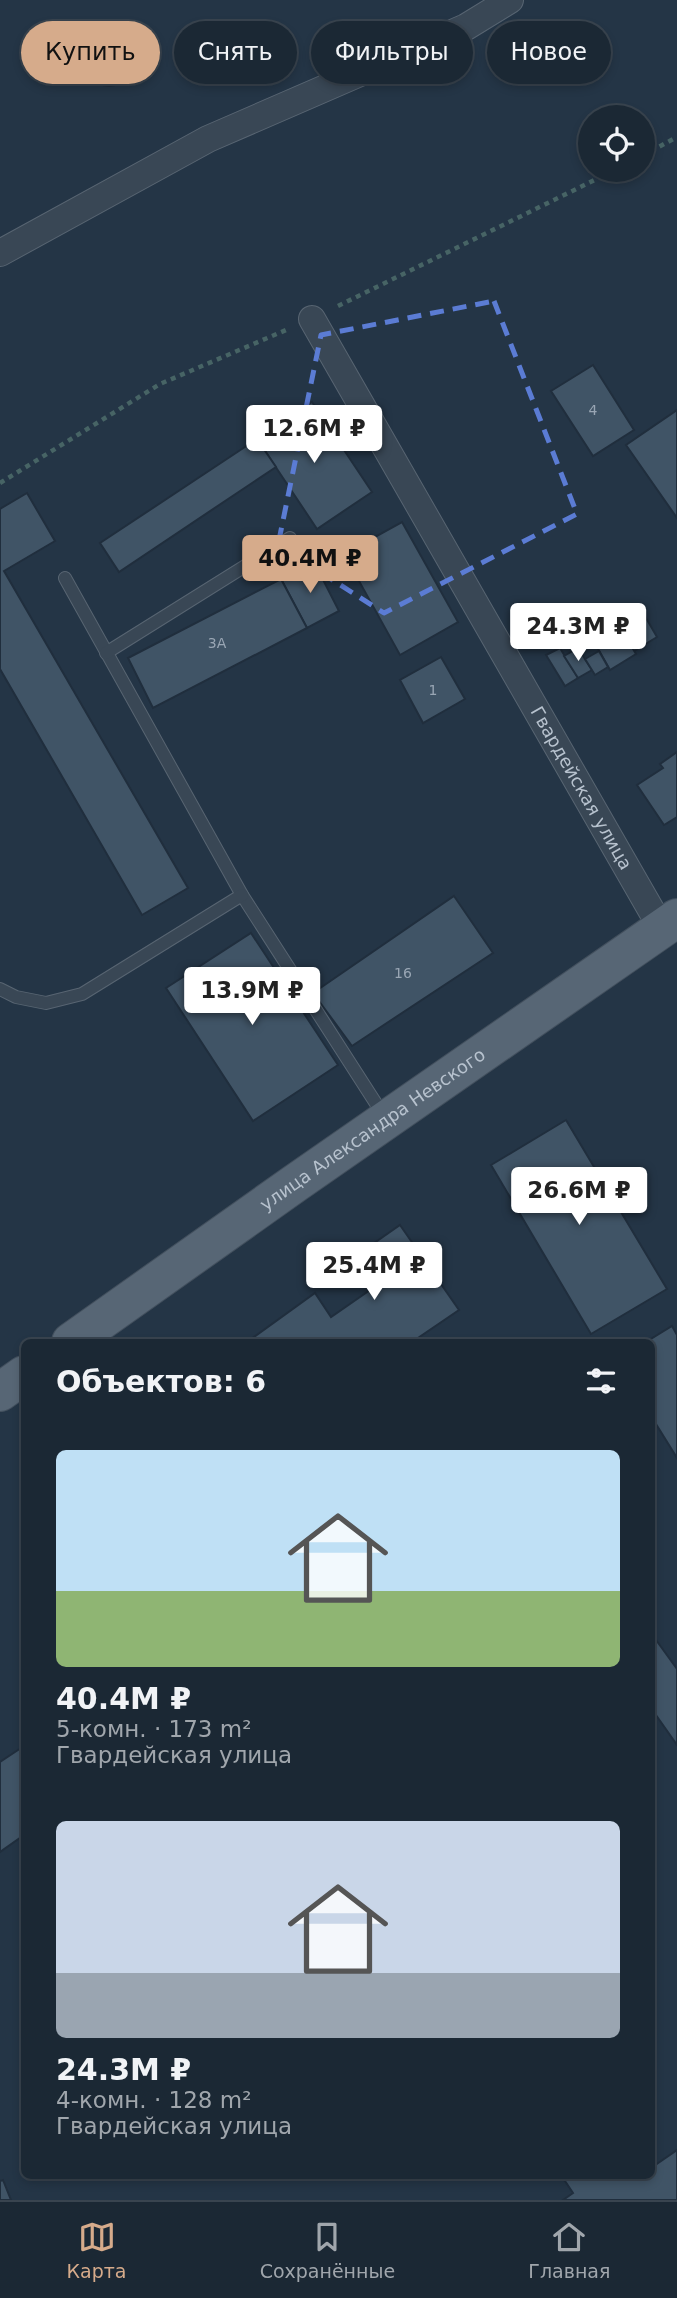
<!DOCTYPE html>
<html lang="ru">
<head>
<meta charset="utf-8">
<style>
	body { margin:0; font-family:"DejaVu Sans",sans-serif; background:#283440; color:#f1f3f6; height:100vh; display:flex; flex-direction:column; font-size:26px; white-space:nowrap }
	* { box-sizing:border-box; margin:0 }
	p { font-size:23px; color:#a0a6ac }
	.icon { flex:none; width:38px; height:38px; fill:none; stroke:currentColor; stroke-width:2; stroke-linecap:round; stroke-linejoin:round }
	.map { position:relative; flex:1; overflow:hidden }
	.drawer { position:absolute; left:21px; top:1339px; width:634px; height:840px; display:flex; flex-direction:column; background:#1b2834; border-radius:10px; box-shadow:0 4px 10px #0003,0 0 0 2px #39444f }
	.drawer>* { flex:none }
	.guide { position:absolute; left:21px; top:21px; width:635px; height:63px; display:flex; gap:14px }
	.controls { position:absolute; left:578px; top:105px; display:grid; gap:14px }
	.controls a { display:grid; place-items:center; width:77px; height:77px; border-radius:50%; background:#1b2834; box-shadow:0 4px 10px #0003,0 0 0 2px #39444f; font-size:35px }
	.price { position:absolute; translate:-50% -60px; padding:0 16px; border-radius:7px; background:#fff; color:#222; font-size:23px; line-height:46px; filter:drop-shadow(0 2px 4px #0008) }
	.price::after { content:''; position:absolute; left:50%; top:42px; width:21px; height:16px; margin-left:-10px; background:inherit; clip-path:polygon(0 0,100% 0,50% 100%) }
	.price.selected { background:#d6ab8b; color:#111 }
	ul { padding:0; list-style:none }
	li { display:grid; align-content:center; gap:14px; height:371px; padding:0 35px }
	li span { display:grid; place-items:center; height:217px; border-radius:10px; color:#555 }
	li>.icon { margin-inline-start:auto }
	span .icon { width:126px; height:126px; fill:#fffc; stroke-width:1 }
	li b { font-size:30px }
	h2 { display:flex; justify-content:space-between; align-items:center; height:84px; padding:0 35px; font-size:30px }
	.chip { padding:0 24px; border-radius:32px; background:#1b2834; box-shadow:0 4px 10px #0003,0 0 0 2px #39444f; font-size:24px; line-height:63px }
	.chip.selected { background:#d6ab8b; color:#111 }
	.tabs { display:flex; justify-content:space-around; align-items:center; height:98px; border-top:2px solid #39444f; background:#1b2834; font-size:19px; color:#a0a6ac }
	.tabs a { display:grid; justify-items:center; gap:4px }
	.tabs .selected { color:#d6ab8b }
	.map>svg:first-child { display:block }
	.building { fill:#405466; stroke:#202e3d; stroke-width:2 }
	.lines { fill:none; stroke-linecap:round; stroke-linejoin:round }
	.service-casing { stroke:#586572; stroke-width:14 }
	.minor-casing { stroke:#586572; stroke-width:28 }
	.primary-casing { stroke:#43505e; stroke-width:40 }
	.path { stroke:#476465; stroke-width:4.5; stroke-dasharray:5 5; stroke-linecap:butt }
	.service { stroke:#394755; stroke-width:12 }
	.minor { stroke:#394755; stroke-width:26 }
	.primary { stroke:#576675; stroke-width:38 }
	.marked { fill:none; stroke:#5b7cd4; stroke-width:5; stroke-dasharray:14 9; stroke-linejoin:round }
	.labels { text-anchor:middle; stroke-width:6; stroke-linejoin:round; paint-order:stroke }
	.number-label { font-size:14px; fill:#99a6b4 }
	.street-label { font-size:18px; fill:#b7c2ce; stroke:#1e2c3b }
</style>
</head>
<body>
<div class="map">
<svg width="677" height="2200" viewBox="0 0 677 2200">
	<rect width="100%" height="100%" fill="#243546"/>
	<!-- building -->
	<g class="building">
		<circle cx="109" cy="63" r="23"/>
		<path d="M593,365L634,430L593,456L551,391Z"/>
		<path d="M312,402L372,492L317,529L257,439Z"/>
		<path d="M677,410V518L626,445Z"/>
		<path d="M257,439L276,467L119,572L100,543Z"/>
		<path d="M27,493L55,541L4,571L188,888L142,915L0,669V509Z"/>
		<path d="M402,522L458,622L400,655L344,554Z"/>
		<path d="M314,562L339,611L307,628L281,579Z"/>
		<path d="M281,579L307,628L153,708L128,658Z"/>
		<path d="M646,618L657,637L634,651L623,632Z"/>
		<path d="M623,632L636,654L610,670L597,647Z"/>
		<path d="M560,648L578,678L565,686L546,655Z"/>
		<path d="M578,648L592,670L578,678L564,656Z"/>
		<path d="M599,651L608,667L595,675L585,659Z"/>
		<path d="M441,657L465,699L423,723L400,680Z"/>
		<path d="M677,752V817L664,825L637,785L663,768L660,764Z"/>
		<path d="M454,896L493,953L352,1046L313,993Z"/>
		<path d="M251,933L338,1065L253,1121L166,988Z"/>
		<path d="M566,1120L667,1289L591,1334L491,1165Z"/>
		<path d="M400,1225L459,1310L412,1342H247L315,1293L331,1317L370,1290L350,1260Z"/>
		<path d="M672,1326L677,1335V1458L651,1416V1342H646Z"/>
		<path d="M651,1633L677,1669V1745L651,1708Z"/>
		<path d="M24,1746V1835L0,1852V1762Z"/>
		<path d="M677,2150V2200H563L573,2193L561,2175H651V2168Z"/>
		<path d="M3,2180L11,2200H0V2181Z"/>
	</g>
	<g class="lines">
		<!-- service casing -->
		<g class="service-casing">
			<g id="service">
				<path d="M65,578L242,895L384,1116"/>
				<path d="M106,653L290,538"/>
				<path d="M0,989L16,997L46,1003L82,994L242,895"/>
			</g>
		</g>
		<!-- minor casing -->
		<g class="minor-casing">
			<g id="minor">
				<path d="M0,253L208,139L466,27L510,0"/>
				<path id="s1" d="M312,319L662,929"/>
			</g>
		</g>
		<!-- primary casing -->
		<g class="primary-casing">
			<g id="primary">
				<path id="s2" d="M71,1342L294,1184L677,918"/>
				<path d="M0,1392L24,1375"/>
			</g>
		</g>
		<!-- path -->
		<g class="path">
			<path d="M642,156L677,137"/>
			<path d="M338,306L615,170"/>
			<path d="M0,483L160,384L286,330"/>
		</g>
		<!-- service -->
		<use href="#service" class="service"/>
		<!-- minor -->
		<use href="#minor" class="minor"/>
		<!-- primary -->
		<use href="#primary" class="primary"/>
	</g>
	<!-- marked area -->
	<path class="marked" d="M494,301L577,514L384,613L278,545L321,335Z"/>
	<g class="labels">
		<!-- number labels -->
		<g class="number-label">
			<text x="593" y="415">4</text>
			<text x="217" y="648">3А</text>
			<text x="433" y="695">1</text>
			<text x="403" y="978">16</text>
		</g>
		<!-- street labels -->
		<g class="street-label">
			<text dy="6" stroke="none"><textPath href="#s1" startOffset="541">Гвардейская улица</textPath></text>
			<text dy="6" stroke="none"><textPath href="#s2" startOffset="369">улица Александра Невского</textPath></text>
		</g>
	</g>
</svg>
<div class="controls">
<a><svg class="icon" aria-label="locate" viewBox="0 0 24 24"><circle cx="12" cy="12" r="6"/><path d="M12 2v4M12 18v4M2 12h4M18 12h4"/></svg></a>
</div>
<b class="price" style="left:314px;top:465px">12.6M ₽</b>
<b class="price selected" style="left:310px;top:595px">40.4M ₽</b>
<b class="price" style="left:578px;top:663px">24.3M ₽</b>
<b class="price" style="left:252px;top:1027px">13.9M ₽</b>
<b class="price" style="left:579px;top:1227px">26.6M ₽</b>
<b class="price" style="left:374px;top:1302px">25.4M ₽</b>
<div class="guide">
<a class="chip selected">Купить</a>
<a class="chip">Снять</a>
<a class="chip">Фильтры</a>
<a class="chip">Новое</a>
</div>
<section class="drawer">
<h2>Объектов: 6<svg class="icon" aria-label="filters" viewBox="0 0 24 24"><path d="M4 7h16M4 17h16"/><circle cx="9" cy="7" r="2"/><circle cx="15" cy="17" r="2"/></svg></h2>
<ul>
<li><span style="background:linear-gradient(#bfe0f5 65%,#8fb573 0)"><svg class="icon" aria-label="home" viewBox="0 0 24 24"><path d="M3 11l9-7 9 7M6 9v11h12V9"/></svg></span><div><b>40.4M ₽</b><p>5-комн. · 173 m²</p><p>Гвардейская улица</p></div></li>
<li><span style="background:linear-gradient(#c9d6e8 70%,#9aa5b1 0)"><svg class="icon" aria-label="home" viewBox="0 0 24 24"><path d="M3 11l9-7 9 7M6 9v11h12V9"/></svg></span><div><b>24.3M ₽</b><p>4-комн. · 128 m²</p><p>Гвардейская улица</p></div></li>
</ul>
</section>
</div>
<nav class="tabs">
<a class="selected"><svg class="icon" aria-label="map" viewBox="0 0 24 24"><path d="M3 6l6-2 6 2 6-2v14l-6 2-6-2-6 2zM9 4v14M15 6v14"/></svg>Карта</a>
<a><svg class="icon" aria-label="saved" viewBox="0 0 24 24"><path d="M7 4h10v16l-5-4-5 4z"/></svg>Сохранённые</a>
<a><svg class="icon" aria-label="home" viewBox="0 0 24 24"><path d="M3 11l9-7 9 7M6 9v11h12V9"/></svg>Главная</a>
</nav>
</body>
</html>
